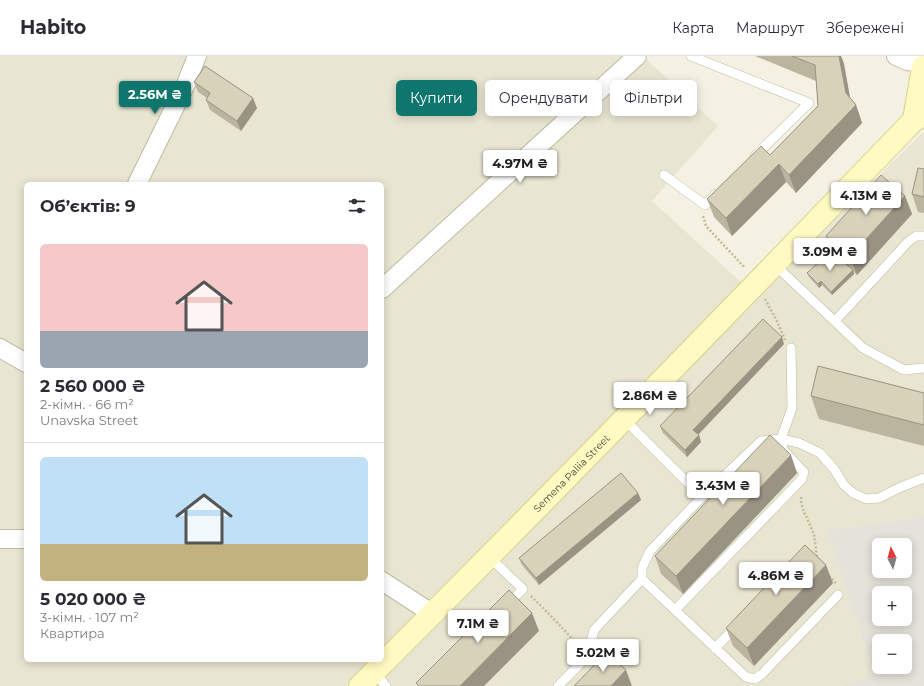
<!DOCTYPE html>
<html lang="uk">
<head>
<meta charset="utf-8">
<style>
	body { margin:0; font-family:Montserrat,sans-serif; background:#f7f7f7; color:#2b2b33; height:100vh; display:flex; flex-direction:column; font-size:15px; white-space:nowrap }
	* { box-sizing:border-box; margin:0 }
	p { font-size:13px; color:#7c7c81 }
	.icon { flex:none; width:22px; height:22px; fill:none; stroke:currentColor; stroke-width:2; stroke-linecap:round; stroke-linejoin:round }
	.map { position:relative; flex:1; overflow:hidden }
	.details { position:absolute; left:24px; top:126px; width:360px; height:480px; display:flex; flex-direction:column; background:#fff; border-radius:6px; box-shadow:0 2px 10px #0003 }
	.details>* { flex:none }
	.top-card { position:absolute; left:396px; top:24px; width:380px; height:36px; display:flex; gap:8px }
	.needle { width:26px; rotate:354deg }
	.fabs { position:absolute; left:872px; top:482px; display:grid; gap:8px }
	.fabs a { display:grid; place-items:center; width:40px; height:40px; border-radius:6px; background:#fff; box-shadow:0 2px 10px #0003; font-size:20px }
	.price { position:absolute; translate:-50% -34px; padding:0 9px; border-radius:4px; background:#fff; color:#222; font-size:13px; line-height:26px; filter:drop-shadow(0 1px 2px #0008) }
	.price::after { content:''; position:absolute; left:50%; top:24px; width:12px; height:9px; margin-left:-6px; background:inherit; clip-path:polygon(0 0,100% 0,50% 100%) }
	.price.current { background:#0f766e; color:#fff }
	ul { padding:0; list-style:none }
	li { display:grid; align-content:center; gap:8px; height:212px; padding:0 16px }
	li+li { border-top:1px solid #e1e1e2 }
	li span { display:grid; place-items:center; height:124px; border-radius:6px; color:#555 }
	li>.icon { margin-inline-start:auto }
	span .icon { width:72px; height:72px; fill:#fffc; stroke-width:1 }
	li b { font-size:17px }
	h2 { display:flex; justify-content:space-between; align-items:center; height:48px; padding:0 16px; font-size:17px }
	.chip { padding:0 14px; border-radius:6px; background:#fff; box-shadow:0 2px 10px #0003; font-size:14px; line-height:36px }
	.chip.current { background:#0f766e; color:#fff }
	header { display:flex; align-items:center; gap:24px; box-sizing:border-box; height:56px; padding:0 20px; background:#fff; border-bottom:1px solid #e1e1e2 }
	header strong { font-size:19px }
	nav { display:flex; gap:22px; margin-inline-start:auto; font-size:14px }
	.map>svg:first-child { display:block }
	.residential { fill:#e8e5d1 }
	.industrial { fill:#e5e2d9; fill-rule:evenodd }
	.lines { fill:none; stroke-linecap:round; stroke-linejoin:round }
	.lane-casing { stroke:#c0bba5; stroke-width:10 }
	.street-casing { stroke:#c0bba5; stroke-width:20 }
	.secondary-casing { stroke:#d8d18e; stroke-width:24 }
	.path { stroke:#c3ba95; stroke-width:2.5; stroke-dasharray:2 2; stroke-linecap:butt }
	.lane { stroke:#fff; stroke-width:9 }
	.street { stroke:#fff; stroke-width:18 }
	.secondary { stroke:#fffac2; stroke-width:22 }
	.wall { fill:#bbb5a0 }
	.shaded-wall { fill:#989382 }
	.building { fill:#d9d2ba; stroke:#989382 }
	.labels { text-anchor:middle; stroke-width:3.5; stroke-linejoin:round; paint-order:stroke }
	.street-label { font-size:10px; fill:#464233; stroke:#fff }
</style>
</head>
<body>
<header>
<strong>Habito</strong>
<nav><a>Карта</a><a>Маршрут</a><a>Збережені</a></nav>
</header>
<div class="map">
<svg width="924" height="630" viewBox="0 0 924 630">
	<rect width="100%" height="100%" fill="#f4f1e3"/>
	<!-- residential -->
	<g class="residential">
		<path d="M0,0H643L718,70L652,145L742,227L461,517L382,594V128H26V604H372L346,630H0Z"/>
		<path d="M924,77V461L827,474L874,618L840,630H365L921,78Z"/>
	</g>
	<!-- industrial -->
	<path class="industrial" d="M924,461V630H840L874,618L827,474ZM879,489H905V515H879ZM879,537H905V563H879ZM879,585H905V611H879Z"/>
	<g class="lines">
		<!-- lane casing -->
		<g class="lane-casing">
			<g id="lane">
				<path d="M691,0L809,47L755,100"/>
				<path d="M664,119L705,149L716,138"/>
				<path d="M775,209L863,292L904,314L924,312"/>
				<path d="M835,265L908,186L916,180H924"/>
				<path d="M624,363L702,441"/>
				<path d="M489,501L523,533L508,548"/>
				<path d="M642,523L675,554L802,423L804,416L783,394L781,383L792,352L791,292"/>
				<path d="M675,554L746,621L755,623L762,618L838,539"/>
				<path d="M715,592L737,570"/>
				<path d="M374,616L386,630"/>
				<path d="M558,630L588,600L594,574L642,523V512L650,495L702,441L761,385L781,383L799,387L820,397L834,413L844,429L853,437L866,443L879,442L901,431L924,422"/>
			</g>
		</g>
		<!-- street casing -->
		<g class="street-casing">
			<g id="street">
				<path d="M896,0L907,5L923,7"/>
				<path d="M137,128L186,28L197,0"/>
				<path d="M382,233L637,0"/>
				<path d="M0,292L26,307"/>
				<path d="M0,483H26"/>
				<path d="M382,525L433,558"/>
			</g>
		</g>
		<!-- secondary casing -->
		<g class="secondary-casing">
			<g id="secondary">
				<path d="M914,64L923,11"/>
				<path id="s1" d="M360,630C547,444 731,254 914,64L924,59"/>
			</g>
		</g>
		<!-- path -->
		<g class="path">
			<path d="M703,160L706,170L745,212"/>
			<path d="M765,243L778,267L785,284"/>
			<path d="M801,441C801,455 810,466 814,479C815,486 816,494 817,502"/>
			<path d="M829,520L835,526V529"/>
			<path d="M531,540L551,560L579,590"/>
		</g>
		<!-- lane -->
		<use href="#lane" class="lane"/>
		<!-- street -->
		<use href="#street" class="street"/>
		<!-- secondary -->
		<use href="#secondary" class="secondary"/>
	</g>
	<!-- wall -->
	<g class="wall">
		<path d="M755,0H841L844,8L850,42L856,49L862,67L796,137L786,126L732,180L714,161L707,143L770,99L818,50L816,25Z"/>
		<path d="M194,26L257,52L241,75L210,54L206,44L207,42L198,36Z"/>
		<path d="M924,113V157L918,156L912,138Z"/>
		<path d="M905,140L912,158L857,219L854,216V218L832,239L822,229L819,232L809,221L807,217L823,206L831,195L826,180Z"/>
		<path d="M784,288L698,378L701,386L687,401L663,377L660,370Z"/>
		<path d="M924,337V390L819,363L811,340Z"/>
		<path d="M797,417L683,538L661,518L655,500Z"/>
		<path d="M638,437L641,444L539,529L522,509L519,502Z"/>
		<path d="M833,527L754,610L733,590L726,572Z"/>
	</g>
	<!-- shaded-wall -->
	<g class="shaded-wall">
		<path d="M839,0H841L844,8L852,53L856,49L862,67L796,137L789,119L846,37Z"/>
		<path d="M253,42L257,52L241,75L237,65Z"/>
		<path d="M779,108L786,126L732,180L726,162Z"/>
		<path d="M905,140L912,158L857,219L850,201Z"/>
		<path d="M853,214L854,218L832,239L831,236Z"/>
		<path d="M821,225L822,229L819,232L818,228Z"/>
		<path d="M782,281L784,288L696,381L693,374Z"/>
		<path d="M699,379L701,386L687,401L685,394Z"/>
		<path d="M791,399L797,417L683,538L676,520Z"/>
		<path d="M638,437L641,444L539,529L536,522Z"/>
		<path d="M826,509L833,527L754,610L747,592Z"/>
		<path d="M532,557L539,575L484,630H460Z"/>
		<path d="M626,614L632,630H611Z"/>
	</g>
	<!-- building -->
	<g class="building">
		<path d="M792,0H839L846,37L856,49L789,119L779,108L726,162L707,143L761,90L770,99L818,50L815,9Z"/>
		<path d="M205,10L253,42L237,65L206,44L210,37L194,26Z"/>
		<path d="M918,112L924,113V141L912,138Z"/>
		<path d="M881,119L905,140L850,201L826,180Z"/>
		<path d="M831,195L853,214L831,236L821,225L818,228L807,217L821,204L823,206Z"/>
		<path d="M763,263L782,281L693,374L699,379L685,394L660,370Z"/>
		<path d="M818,310L924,337V369L811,340Z"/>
		<path d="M770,379L791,399L676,520L655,500Z"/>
		<path d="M621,417L638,437L536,522L519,502Z"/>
		<path d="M805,489L826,509L747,592L726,572Z"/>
		<path d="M509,534L532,557L460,630H419L416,627Z"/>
		<path d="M607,596L626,614L611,630H574Z"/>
	</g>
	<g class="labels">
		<!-- street labels -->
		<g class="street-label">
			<text dy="4" stroke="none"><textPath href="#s1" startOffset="300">Semena Paliia Street</textPath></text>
		</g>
	</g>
</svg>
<div class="fabs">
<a><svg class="needle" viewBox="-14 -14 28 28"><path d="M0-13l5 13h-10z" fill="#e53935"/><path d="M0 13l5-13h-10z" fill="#7c7c81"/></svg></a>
<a>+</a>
<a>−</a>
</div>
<b class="price current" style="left:155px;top:59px">2.56M ₴</b>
<b class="price" style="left:520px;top:128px">4.97M ₴</b>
<b class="price" style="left:866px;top:160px">4.13M ₴</b>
<b class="price" style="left:830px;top:216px">3.09M ₴</b>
<b class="price" style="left:650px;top:360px">2.86M ₴</b>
<b class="price" style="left:723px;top:450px">3.43M ₴</b>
<b class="price" style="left:776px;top:540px">4.86M ₴</b>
<b class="price" style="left:478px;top:588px">7.1M ₴</b>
<b class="price" style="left:603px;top:617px">5.02M ₴</b>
<div class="top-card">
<a class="chip current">Купити</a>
<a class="chip">Орендувати</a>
<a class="chip">Фільтри</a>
</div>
<section class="details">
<h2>Об’єктів: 9<svg class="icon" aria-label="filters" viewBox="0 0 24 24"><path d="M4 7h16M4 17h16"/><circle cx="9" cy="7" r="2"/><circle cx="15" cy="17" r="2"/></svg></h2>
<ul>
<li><span style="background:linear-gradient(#f6c9c9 70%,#9aa5b1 0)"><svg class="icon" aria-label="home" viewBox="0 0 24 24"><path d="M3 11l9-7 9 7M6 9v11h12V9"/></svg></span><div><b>2 560 000 ₴</b><p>2-кімн. · 66 m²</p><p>Unavska Street</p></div></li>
<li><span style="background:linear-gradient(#bfe0f5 70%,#c2b280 0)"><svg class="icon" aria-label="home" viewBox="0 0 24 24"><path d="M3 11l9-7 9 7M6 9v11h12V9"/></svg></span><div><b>5 020 000 ₴</b><p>3-кімн. · 107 m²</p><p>Квартира</p></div></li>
</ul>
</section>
</div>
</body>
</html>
